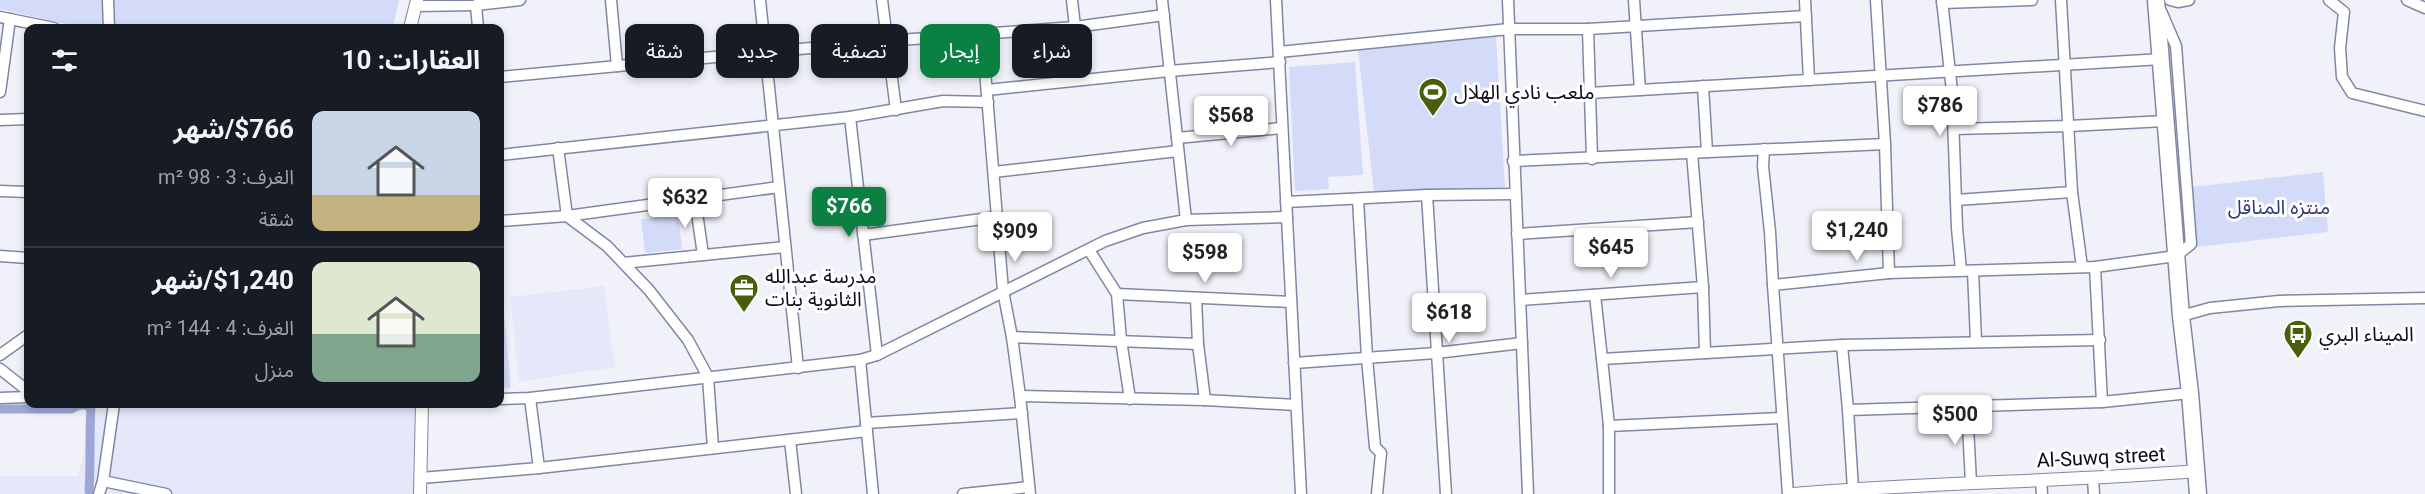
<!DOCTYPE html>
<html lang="ar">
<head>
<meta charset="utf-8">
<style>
	body { margin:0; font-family:Roboto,"Noto Sans Arabic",sans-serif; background:#242831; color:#f1f3f6; direction:rtl; height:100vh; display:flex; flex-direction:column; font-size:22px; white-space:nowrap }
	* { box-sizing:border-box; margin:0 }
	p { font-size:20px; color:#9ea1a6 }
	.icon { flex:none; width:33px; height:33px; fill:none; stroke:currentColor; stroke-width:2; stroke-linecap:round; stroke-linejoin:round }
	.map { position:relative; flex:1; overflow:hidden; direction:ltr }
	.side { position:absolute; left:24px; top:24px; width:480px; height:384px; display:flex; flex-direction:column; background:#171b24; border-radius:12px; box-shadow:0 3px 9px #0003; direction:rtl }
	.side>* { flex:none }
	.top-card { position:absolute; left:522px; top:24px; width:570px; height:54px; direction:rtl; display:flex; gap:12px }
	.price { position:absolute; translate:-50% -51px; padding:0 14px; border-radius:6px; background:#fff; color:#222; font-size:20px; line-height:39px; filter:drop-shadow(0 2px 3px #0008) }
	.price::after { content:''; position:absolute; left:50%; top:36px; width:18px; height:14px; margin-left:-9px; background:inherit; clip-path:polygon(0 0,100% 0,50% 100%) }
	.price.selected { background:#0b8043; color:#fff }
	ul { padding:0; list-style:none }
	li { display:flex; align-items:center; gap:18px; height:150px; padding:0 24px }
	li+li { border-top:2px solid #363941 }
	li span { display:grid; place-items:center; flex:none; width:168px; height:120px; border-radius:12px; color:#555 }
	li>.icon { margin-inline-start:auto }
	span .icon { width:72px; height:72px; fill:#fffc; stroke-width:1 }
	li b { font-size:26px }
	h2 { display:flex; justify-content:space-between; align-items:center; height:72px; padding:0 24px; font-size:26px }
	.pill { padding:0 21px; border-radius:12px; background:#171b24; box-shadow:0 3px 9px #0003; font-size:21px; line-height:54px }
	.pill.selected { background:#0b8043; color:#fff }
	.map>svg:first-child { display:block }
	.built { fill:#e4e8f8 }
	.green { fill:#d4dbf9 }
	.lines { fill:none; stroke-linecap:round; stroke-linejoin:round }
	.canal { stroke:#9ca7d7; stroke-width:9 }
	.minor-casing { stroke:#8087a5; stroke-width:13 }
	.tertiary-casing { stroke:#8087a5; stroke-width:14 }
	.primary-casing { stroke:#8087a5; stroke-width:19 }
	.minor { stroke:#fff; stroke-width:10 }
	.tertiary { stroke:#fff; stroke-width:12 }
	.primary { stroke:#fff; stroke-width:16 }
	.labels { text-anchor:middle; stroke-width:6; stroke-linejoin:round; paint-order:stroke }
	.poi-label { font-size:20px; fill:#0a0c17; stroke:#fff; text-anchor:start }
	.park-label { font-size:20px; fill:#333b76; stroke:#fff }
	.street-label { font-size:20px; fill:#0a0c17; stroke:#fff }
</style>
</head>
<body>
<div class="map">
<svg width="2425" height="494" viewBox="0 0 2425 494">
	<rect width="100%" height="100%" fill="#f1f2f9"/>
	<!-- built -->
	<g class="built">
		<path d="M604,286L615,367L519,382L510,297Z"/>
		<path d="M96,404L416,405L415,494H0V476H78Z"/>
	</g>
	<!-- green -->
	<g class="green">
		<path d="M0,0H399L393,28H85L0,9Z"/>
		<path d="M1496,37L1505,187L1374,192L1358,49Z"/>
		<path d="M1355,62L1363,175L1328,177L1329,189L1295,191L1289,67Z"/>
		<path d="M2323,172L2328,232L2197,247L2191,187Z"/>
		<path d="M678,215L682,249L645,253L641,219Z"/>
		<path d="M500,272L511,388L500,389Z"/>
	</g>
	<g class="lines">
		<!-- canal -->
		<path class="canal" d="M0,409H71C78,405 84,403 91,408C89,436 91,463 89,491"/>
		<!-- minor casing -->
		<g class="minor-casing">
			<g id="minor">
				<path d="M108,0L109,28"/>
				<path d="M611,0L617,66"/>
				<path d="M760,0L798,368"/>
				<path d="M882,0L896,110"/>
				<path d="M1072,0L1075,27"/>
				<path d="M1162,0L1186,220"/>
				<path d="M1276,0L1301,494"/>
				<path d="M1508,0L1528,494"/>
				<path d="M1634,0L1640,90"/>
				<path d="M1805,0L1809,80"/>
				<path d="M1876,0L1885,144L1889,273"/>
				<path d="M1942,0L1952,91L1957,228L1961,270"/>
				<path d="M2061,0L2072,192L2082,267"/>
				<path d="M2170,0L2178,2L2189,0"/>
				<path d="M2329,0L2344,12L2340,48L2342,77L2352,93L2425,111"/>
				<path d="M2407,0L2425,8"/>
				<path d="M1942,3L2032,0"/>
				<path d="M476,5L478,28"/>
				<path d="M416,6L476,5L520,0"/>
				<path d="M0,17L54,28"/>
				<path d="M1588,29L1592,159"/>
				<path d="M982,34L1003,291L1012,337L1020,396L1030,494"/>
				<path d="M1279,52L1509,29H1588L1806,16"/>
				<path d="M500,77L886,41L1075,27L1164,15"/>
				<path d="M1703,86L1707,152"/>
				<path d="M987,90L1169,71L1280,62"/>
				<path d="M0,92L10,19"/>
				<path d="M1589,93L2162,59"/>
				<path d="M850,117L877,355"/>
				<path d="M0,120L28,119"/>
				<path d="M1954,129L2069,126L2165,121"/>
				<path d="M1177,138L1282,128"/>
				<path d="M558,148L567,216L607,246L649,290L688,340L708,377L713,448"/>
				<path d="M1764,149L1763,166L1770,232L1773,285"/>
				<path d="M1692,153L1703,287L1705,353"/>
				<path d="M500,155L850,117L943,101L988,102"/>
				<path d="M1513,161L1885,144"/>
				<path d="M994,172L1178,151"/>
				<path d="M0,191L28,192"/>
				<path d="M1427,195L1446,494"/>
				<path d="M695,199L703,255"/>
				<path d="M1358,199L1367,358L1375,447L1381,453L1377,494"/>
				<path d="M1956,200L2072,192"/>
				<path d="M1286,202L1427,195L1515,194"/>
				<path d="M500,221L567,216L779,187"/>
				<path d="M1517,234L1698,222"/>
				<path d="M863,235L997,217"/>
				<path d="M1089,250L1117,294L1121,340L1130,399"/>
				<path d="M0,256L28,258"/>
				<path d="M623,263L785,247"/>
				<path d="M2095,267L2102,402"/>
				<path d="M1973,271L1976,341"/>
				<path d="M1117,294L1291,302"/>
				<path d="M1595,295L1602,359"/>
				<path d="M1196,298L1198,344L1205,400"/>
				<path d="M1521,300L1703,287"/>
				<path d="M2181,316L2210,308L2279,301L2425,298"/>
				<path d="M1012,337L1198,344"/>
				<path d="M1842,345L1848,410"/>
				<path d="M0,355L28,335"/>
				<path d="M860,360L873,494"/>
				<path d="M1294,363L1436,353L1522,343"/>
				<path d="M0,369L28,391"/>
				<path d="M1020,396L1205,400L1296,405"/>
				<path d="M0,398L28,397"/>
				<path d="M530,398L539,468"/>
				<path d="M500,399L530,398L860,360L877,355L1105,241L1143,228L1186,220L1287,217"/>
				<path d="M1967,407L1971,483"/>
				<path d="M866,423L1022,413"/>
				<path d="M1609,426L1782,418"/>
				<path d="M790,440L796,494"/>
				<path d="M421,478L539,468L867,431"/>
				<path d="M2093,479L2094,494"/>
				<path d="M103,481L166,494"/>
				<path d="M2041,481L2042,494"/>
				<path d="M1853,489L1848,410L2102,402L2190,393"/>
				<path d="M99,494L103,481L114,404"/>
				<path d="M963,494L1029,487"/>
				<path d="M1609,494V426L1602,359L1842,345L2100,340"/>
				<path d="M1788,494L1773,285L1889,273L2095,267L2176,256L2191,244L2176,46L2161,11"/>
			</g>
		</g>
		<!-- tertiary casing -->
		<g class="tertiary-casing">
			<g id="tertiary">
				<path d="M410,28L417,0"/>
				<path d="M420,494L422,404"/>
				<path d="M1793,494C1927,482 2062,482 2197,471"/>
			</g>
		</g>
		<!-- primary casing -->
		<g class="primary-casing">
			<path id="primary" d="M2156,0L2181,316L2190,393L2198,494"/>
		</g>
		<!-- minor -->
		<use href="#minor" class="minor"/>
		<!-- tertiary -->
		<use href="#tertiary" class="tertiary"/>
		<!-- primary -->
		<use href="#primary" class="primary"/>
	</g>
	<!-- icons -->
	<defs>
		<g id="stadium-pin" transform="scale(1.5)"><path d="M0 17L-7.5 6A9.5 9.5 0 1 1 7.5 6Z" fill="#495f0a" stroke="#fff"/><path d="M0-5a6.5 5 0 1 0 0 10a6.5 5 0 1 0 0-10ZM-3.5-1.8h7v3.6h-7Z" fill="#fff"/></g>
		<g id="office-pin" transform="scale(1.5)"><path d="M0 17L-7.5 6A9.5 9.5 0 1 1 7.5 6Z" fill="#495f0a" stroke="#fff"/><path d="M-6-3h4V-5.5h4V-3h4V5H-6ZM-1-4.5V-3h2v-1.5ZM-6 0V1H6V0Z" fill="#fff"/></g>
		<g id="bus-pin" transform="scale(1.5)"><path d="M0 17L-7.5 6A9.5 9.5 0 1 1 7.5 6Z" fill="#495f0a" stroke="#fff"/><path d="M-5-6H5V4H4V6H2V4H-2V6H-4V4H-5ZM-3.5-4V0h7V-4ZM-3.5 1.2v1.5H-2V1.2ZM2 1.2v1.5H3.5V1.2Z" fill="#fff"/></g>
	</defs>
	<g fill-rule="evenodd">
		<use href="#stadium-pin" x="1433" y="92"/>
		<use href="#office-pin" x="744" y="288"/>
		<use href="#bus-pin" x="2298" y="334"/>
	</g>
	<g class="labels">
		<!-- poi labels -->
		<g class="poi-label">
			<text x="1454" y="99">ملعب نادي الهلال</text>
			<text x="765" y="283">مدرسة عبدالله<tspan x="765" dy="23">الثانوية بنات</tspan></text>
			<text x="2319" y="341">الميناء البري</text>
		</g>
		<!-- park labels -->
		<g class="park-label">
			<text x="2279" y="214">منتزه المناقل</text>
		</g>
		<!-- street labels -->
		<g class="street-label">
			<text transform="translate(2101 457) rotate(-3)" y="7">Al-Suwq street</text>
		</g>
	</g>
</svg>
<b class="price" style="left:1940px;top:137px">$786</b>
<b class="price" style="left:1231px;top:147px">$568</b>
<b class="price" style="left:685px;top:229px">$632</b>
<b class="price selected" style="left:849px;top:238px">$766</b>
<b class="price" style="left:1857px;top:262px">$1,240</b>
<b class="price" style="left:1015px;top:263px">$909</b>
<b class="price" style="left:1611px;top:279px">$645</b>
<b class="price" style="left:1205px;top:284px">$598</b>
<b class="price" style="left:1449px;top:344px">$618</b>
<b class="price" style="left:1955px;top:446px">$500</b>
<div class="top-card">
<a class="pill">شراء</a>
<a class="pill selected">إيجار</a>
<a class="pill">تصفية</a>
<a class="pill">جديد</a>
<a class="pill">شقة</a>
</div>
<section class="side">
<h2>العقارات: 10<svg class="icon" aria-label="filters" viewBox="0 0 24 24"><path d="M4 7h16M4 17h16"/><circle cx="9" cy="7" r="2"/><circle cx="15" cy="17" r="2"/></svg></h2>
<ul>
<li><span style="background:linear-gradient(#c9d6e8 70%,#c2b280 0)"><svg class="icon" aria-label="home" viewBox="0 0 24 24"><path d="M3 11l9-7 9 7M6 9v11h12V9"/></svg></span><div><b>$766/شهر</b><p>الغرف: 3 · 98 m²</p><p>شقة</p></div></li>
<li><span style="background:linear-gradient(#dfe7d0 60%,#7fa58c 0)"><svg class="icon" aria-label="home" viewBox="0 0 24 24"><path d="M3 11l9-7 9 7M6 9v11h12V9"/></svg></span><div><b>$1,240/شهر</b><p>الغرف: 4 · 144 m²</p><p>منزل</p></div></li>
</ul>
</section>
</div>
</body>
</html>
